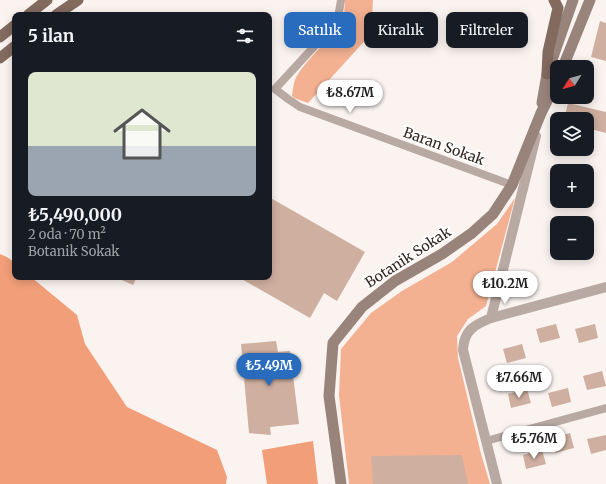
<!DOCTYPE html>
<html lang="tr">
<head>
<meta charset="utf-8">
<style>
	body { margin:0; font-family:Merriweather,serif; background:#20242c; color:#f1f3f6; height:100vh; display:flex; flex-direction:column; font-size:15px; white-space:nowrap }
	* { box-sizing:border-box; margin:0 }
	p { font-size:13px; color:#9ea1a6 }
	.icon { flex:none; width:22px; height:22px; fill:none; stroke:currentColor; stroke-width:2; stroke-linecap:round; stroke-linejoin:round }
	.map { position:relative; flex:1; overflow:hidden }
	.details { position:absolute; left:12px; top:12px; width:260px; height:268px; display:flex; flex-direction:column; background:#171b24; border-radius:8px; box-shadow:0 2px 10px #0003 }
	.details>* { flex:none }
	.guide { position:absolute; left:284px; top:12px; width:262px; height:36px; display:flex; gap:8px }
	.needle { width:26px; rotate:233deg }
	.tools { position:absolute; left:550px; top:60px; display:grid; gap:8px }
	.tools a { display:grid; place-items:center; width:44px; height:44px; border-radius:8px; background:#171b24; box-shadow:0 2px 10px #0003; font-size:20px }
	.price { position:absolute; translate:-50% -34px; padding:0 9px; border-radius:14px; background:#fff; color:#222; font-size:13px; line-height:26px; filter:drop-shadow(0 1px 2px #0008) }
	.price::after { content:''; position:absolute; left:50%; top:24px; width:12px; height:9px; margin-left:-6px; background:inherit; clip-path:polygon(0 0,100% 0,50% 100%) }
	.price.selected { background:#296bbd; color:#fff }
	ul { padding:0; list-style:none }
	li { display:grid; align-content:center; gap:8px; height:212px; padding:0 16px }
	li span { display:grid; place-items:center; height:124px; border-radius:8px; color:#555 }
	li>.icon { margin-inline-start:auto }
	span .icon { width:72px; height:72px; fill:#fffc; stroke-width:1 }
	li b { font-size:17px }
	h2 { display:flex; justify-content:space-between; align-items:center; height:48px; padding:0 16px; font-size:17px }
	.pill { padding:0 14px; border-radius:8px; background:#171b24; box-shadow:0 2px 10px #0003; font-size:14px; line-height:36px }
	.pill.selected { background:#296bbd; color:#fff }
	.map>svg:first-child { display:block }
	.green { fill:#f4b192 }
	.forest { fill:#f29f79 }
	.building { fill:#cfafa0 }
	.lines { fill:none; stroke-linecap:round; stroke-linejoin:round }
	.minor { stroke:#b8a9a2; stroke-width:8 }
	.tertiary { stroke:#b8a9a2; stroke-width:10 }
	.secondary { stroke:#99847b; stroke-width:11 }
	.primary { stroke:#836a5f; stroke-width:11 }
	.labels { text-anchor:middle; stroke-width:4; stroke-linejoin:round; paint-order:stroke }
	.street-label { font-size:14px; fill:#332721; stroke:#fff }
</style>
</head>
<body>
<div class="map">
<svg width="606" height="484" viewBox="0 0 606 484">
	<rect width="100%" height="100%" fill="#faf3f0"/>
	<!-- green -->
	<g class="green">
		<path d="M345,0H373L371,34L308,103L294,98L292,96C293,90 293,85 295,80C301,65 329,39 341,26L344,19Z"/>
		<path d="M515,198L486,306L468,319L457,336L458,358L481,454L490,484H349L339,395L341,349L371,313L402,291L452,262L497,224Z"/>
	</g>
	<!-- forest -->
	<g class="forest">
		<path d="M0,254L7,257L15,263V277H31L77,315L85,344L127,407L217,450L227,477L226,484H0Z"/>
		<path d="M313,441L318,484H267L262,450Z"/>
	</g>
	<!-- building -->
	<g class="building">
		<path d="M600,21L606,23V61L591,57Z"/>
		<path d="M568,103L606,112V133L587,128V119H564Z"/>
		<path d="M269,197L365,252L337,301L324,293L310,318L238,277H269Z"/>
		<path d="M115,277H137L133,285Z"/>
		<path d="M556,324L560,338L540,343L536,329Z"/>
		<path d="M595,324L598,338L579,343L575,329Z"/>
		<path d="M276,341L278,352L290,351L299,424L270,427L271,435L249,433L241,344Z"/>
		<path d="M522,344L526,358L507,363L503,349Z"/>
		<path d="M602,371L606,386L587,390L583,376Z"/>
		<path d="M568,388L571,402L552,407L548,393Z"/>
		<path d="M527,389L531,403L511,408L508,394Z"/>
		<path d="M570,433L574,448L555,453L551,438Z"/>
		<path d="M606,435V450L591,454L587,439Z"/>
		<path d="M542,450L546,464L526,469L523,455Z"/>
		<path d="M462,455L468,484H373L371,456Z"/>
	</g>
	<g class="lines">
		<!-- minor -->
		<g class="minor">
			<path d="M341,0L338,18L333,26L275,89L288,99L300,107L512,185"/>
			<path d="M486,441L606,408"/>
		</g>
		<!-- tertiary -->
		<g class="tertiary">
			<path d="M491,318L606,287"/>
			<path d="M497,484L463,350C464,330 474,325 491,318L536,136"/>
		</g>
		<!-- secondary -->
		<g class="secondary">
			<path d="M563,67L590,0"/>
			<path d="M542,103L547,74L573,0"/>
			<path d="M341,484L329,396L333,343L362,307L395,281L442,254L472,233L493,214L512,185L541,113L557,81"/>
		</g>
		<!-- primary -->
		<g class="primary">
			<path d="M28,15L47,0"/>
			<path d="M56,15L78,0"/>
			<path d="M0,37L15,25"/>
			<path d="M0,58L15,46"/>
			<path d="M547,74L548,52L558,8L554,0"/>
		</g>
	</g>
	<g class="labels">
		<!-- street labels -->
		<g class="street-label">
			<text transform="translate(444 146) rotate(20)" y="5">Baran Sokak</text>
			<text transform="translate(408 257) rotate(-33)" y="5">Botanik Sokak</text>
		</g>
	</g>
</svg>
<div class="tools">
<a><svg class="needle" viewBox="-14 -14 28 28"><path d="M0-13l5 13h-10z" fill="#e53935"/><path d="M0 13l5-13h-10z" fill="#9ea1a6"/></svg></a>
<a><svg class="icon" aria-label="layers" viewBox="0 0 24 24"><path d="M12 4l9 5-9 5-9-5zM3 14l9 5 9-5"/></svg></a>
<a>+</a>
<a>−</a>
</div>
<b class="price" style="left:350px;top:114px">₺8.67M</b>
<b class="price" style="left:505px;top:305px">₺10.2M</b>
<b class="price selected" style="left:269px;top:387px">₺5.49M</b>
<b class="price" style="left:519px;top:399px">₺7.66M</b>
<b class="price" style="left:534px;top:460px">₺5.76M</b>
<div class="guide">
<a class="pill selected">Satılık</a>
<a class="pill">Kiralık</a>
<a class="pill">Filtreler</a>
</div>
<section class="details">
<h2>5 ilan<svg class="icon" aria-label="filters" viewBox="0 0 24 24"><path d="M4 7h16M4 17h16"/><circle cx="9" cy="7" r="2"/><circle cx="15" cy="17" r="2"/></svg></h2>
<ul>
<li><span style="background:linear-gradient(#dfe7d0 60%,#9aa5b1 0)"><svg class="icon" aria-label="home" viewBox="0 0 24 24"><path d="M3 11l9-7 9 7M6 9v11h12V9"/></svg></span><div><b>₺5,490,000</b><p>2 oda · 70 m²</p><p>Botanik Sokak</p></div></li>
</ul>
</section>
</div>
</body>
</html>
